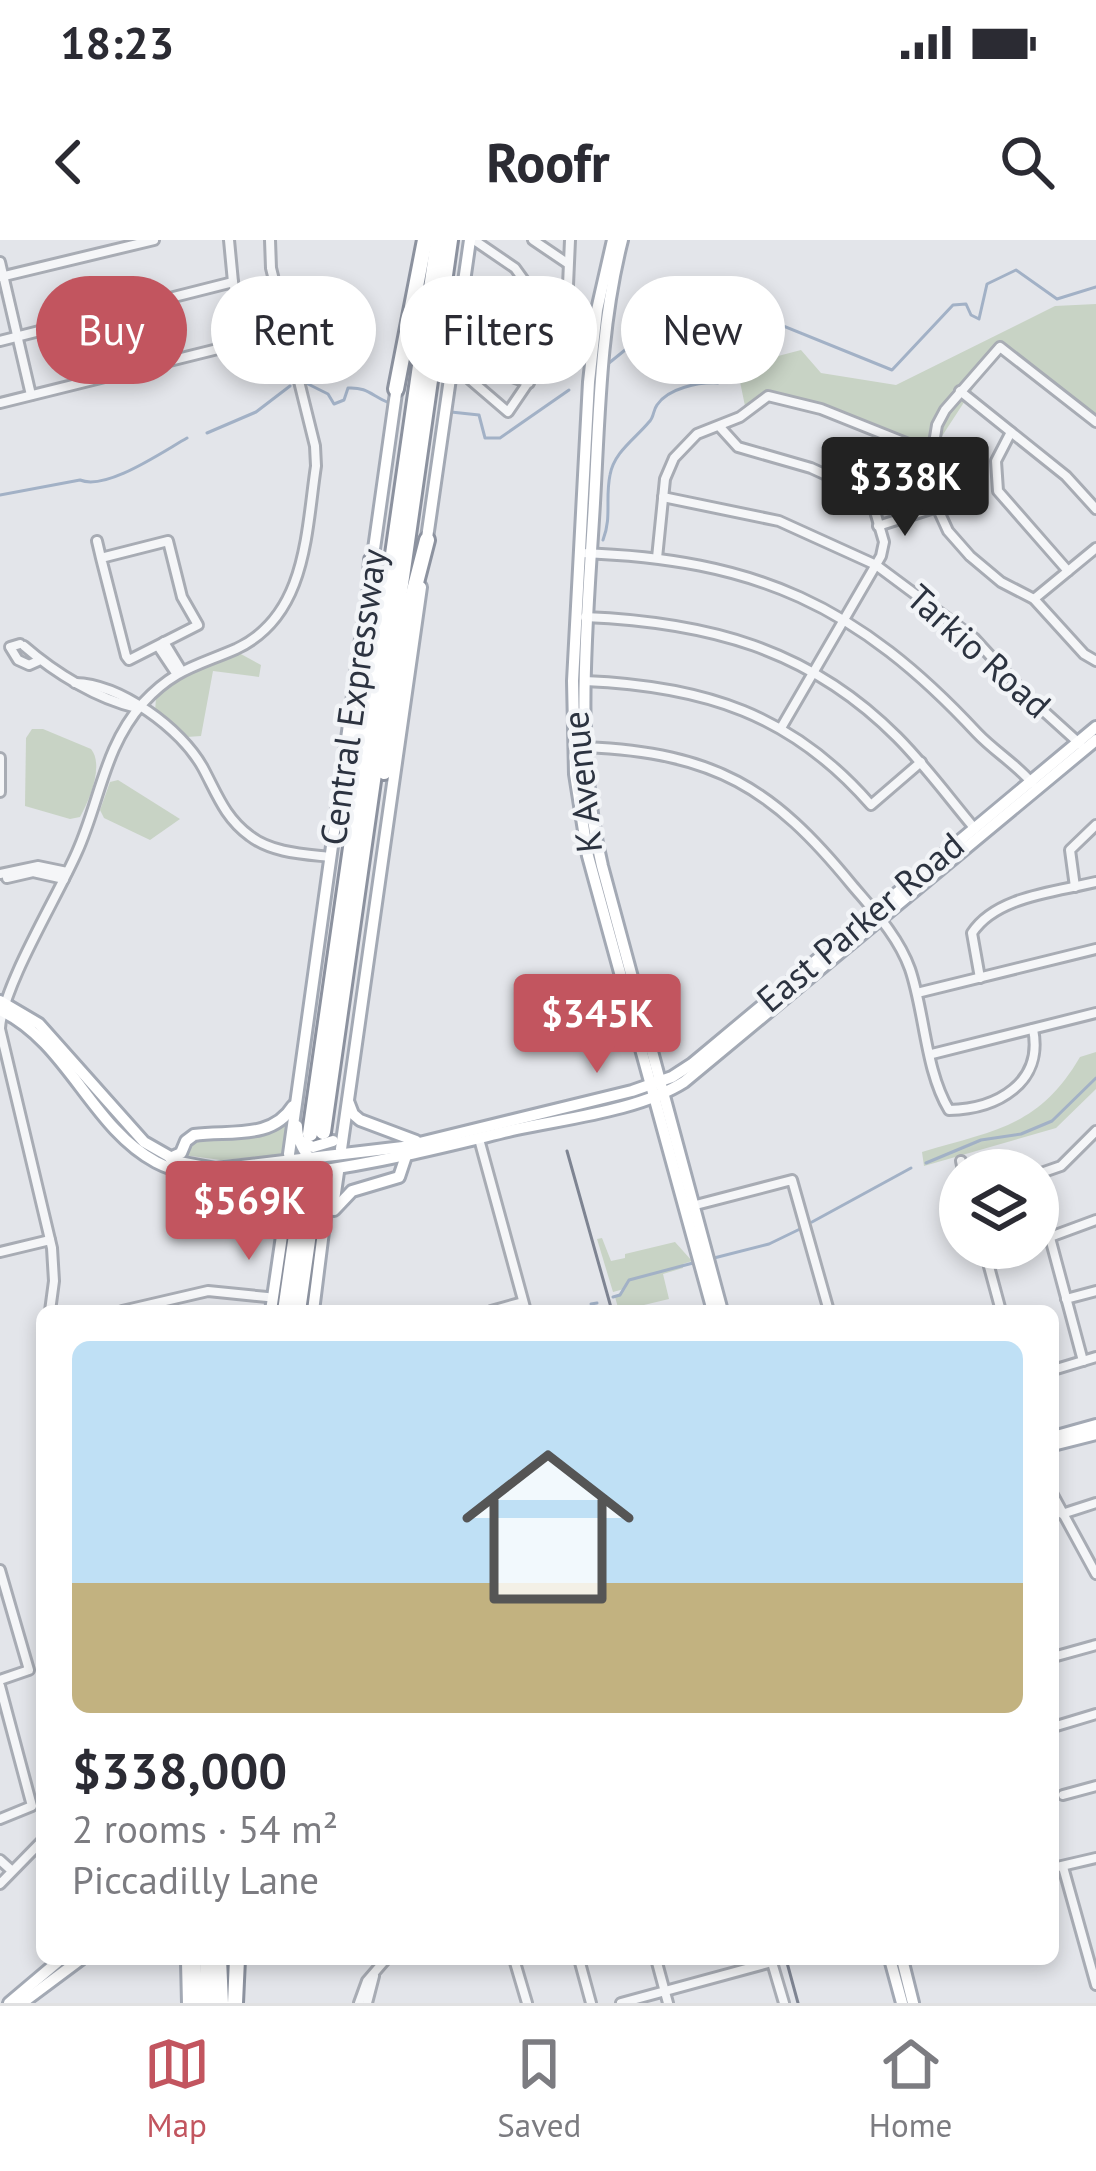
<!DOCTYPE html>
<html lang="en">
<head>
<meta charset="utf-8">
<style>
	body { margin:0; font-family:"PT Sans",sans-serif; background:#f7f7f7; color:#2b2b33; height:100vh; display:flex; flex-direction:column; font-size:45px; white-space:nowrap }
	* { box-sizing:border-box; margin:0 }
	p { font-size:39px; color:#7c7c81 }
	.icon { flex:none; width:66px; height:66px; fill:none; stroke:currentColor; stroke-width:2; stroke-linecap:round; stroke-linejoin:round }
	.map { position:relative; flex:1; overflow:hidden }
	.panel { position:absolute; left:36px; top:1065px; width:1023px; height:660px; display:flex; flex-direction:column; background:#fff; border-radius:18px; box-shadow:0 6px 18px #0003 }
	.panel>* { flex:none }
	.hud { position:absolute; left:36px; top:36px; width:1026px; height:108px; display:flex; gap:24px }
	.buttons { position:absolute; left:939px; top:909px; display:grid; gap:24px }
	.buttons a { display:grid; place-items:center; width:120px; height:120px; border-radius:50%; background:#fff; box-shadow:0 6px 18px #0003; font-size:60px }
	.price { position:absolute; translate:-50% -102px; padding:0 27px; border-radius:12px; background:#c2555f; color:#fff; font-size:39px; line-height:78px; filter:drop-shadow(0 3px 6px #0008) }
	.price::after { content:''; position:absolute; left:50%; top:72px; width:36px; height:27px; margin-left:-18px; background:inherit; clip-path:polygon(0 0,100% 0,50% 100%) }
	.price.on { background:#222; color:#fff }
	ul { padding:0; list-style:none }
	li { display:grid; align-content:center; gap:24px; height:636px; padding:0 36px }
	li span { display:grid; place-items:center; height:372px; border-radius:18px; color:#555 }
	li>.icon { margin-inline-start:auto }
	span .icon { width:216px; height:216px; fill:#fffc; stroke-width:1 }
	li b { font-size:51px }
	.tag { padding:0 42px; border-radius:54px; background:#fff; box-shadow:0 6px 18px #0003; font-size:42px; line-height:108px }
	.tag.on { background:#c2555f; color:#fff }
	.status { display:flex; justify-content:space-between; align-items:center; height:84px; padding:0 60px; background:#fff; direction:ltr }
	.status svg { height:33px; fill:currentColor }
	header { display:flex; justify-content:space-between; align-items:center; height:156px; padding:0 36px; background:#fff; font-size:54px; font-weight:800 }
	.menu { display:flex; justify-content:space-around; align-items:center; height:168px; border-top:3px solid #e1e1e2; background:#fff; font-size:33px; color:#7c7c81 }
	.menu a { display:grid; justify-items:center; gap:6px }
	.menu .on { color:#c2555f }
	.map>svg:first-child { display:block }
	.green { fill:#c8d3c5 }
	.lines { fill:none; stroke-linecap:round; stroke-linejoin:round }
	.stream { stroke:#a2b1c6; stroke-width:3 }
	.minor-casing { stroke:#a8acb4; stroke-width:14 }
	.major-casing { stroke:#a3a9b4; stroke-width:16 }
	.highway-casing { stroke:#8c929f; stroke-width:20 }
	.minor { stroke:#f5f6f8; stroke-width:8 }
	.major { stroke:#fff; stroke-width:10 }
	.highway { stroke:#fff; stroke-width:14 }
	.tram { stroke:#7e8492; stroke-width:3 }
	.labels { text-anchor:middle; stroke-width:9; stroke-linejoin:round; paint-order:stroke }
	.street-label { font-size:36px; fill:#2c3340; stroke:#f2f4f7 }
</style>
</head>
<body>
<div class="status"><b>18:23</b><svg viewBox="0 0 49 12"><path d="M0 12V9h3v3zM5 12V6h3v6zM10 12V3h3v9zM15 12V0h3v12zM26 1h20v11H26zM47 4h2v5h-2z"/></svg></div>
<header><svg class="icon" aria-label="back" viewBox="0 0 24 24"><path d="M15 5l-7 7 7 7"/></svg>Roofr<svg class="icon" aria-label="search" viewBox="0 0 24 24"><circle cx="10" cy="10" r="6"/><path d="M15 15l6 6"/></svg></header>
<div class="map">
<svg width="1096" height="1763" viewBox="0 0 1096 1763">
	<rect width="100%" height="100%" fill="#e3e5ea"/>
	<!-- green -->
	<g class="green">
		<path d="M1096,64V180L1000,107L931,213L768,149L745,166L737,127L801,110L821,133L896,145L1055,66Z"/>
		<path d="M239,413L261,425L259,437L213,431L201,496L187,497L155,472L156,458L177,439Z"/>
		<path d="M32,489H43L91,509C104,525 90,559 80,577L70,579L25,566L26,498Z"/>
		<path d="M118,540L180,579L150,600L104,578L100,570L110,542Z"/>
		<path d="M1096,812V849L1056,888L924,926L922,912C995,890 1039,887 1080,817Z"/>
		<path d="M285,882L290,885L286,915L221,920L183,915L191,900L265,893Z"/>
		<path d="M602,998L611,1021L625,1018V1014L675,1002L692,1021L683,1024V1028L663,1034L669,1059L619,1071L615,1057L624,1049L613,1052L597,999Z"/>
	</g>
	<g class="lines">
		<!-- stream -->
		<g class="stream">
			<path d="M609,123L667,76L677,77L685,90L707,106L714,104C727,84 716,75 746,71L892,130L953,65L966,64L971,75L979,79L987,44L1016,30L1057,59L1096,47"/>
			<path d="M306,143L328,154L334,164L344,160L348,148C367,147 371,155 387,162"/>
			<path d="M451,172L479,175L485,198H500L569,150"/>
			<path d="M207,193L256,172L290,146"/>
			<path d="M0,255L80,240C106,251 162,212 187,198"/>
			<path d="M603,300C612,277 605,259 610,235C614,212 635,199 649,182C654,178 653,170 657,165C668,148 699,142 718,143L714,104"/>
			<path d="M926,923L981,900L1021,894L1052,881L1096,838"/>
			<path d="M812,982L911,928"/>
			<path d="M714,1018L769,1004L800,989"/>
			<path d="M613,1057L620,1055L629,1040L693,1023"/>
			<path d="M591,1064L597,1063"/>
		</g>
		<!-- minor casing -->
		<g class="minor-casing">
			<g id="minor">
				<path d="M474,0L515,28L533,53L567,68"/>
				<path d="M533,0L567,23"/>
				<path d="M0,22L31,155"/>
				<path d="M0,37L154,0"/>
				<path d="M465,39L498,61L515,89L553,105"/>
				<path d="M458,88L512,137L529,143"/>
				<path d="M0,101L233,42"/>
				<path d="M452,124L508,172L561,94L567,68L570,0"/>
				<path d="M960,151L1066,236L1096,269"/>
				<path d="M0,163L246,102L233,42L229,0"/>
				<path d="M1096,182L1000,107L945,170L937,185L931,222L937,267L948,291L970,316L1001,342L1034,359L1084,414L1096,421"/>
				<path d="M719,186L738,207L811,228L866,253L872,261L884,302L881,316L781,488"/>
				<path d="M1011,192L996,221L998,251L1068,331"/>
				<path d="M663,257L779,281L876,325L974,398L1027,456L1080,504"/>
				<path d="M878,286L937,267"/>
				<path d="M97,301L101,318L126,416L129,420L198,385L182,357L168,301L101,318"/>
				<path d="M581,313C756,319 858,365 977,493C994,511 1016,524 1032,543"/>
				<path d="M657,318L665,239L674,218L697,194L740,177L768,156L821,169L931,213"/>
				<path d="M1034,359L1096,308"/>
				<path d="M585,377C706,382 809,408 897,497C925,525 949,558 975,589"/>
				<path d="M164,402L181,430"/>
				<path d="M20,404L10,407L18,420L29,425L38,421"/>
				<path d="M24,406C55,433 97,459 137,468"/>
				<path d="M158,406L176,433"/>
				<path d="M585,441C704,446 792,474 871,565L921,522"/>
				<path d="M75,443C120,444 181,488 203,528C217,554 225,578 250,596C272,613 304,614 331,617"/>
				<path d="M586,507C715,513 772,547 852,645C874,671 898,696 910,729C925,773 925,830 949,870C997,869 1044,843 1033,789"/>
				<path d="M0,518V552"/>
				<path d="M0,634L38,626L67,632"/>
				<path d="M7,638L33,632L64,639"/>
				<path d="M1075,647L1070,610L1096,585"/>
				<path d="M980,738L972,693C996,656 1056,652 1096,642"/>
				<path d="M917,753L1096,709"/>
				<path d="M0,788C3,745 58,656 77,612C100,561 104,507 143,463C174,429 197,426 236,409C307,376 306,292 316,226L315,206L271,28L270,0"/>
				<path d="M0,789L52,1008L54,1041L50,1071"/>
				<path d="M932,814L1096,773"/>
				<path d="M479,899L526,1071"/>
				<path d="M961,921L963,930"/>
				<path d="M1038,934L1061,926L1096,891"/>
				<path d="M1038,953L1083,1121"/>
				<path d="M692,966L792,940L829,1071"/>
				<path d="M1050,997L1096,980"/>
				<path d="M984,1008L1001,1071"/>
				<path d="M0,1012L50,1000"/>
				<path d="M1066,1059L1096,1051"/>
				<path d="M122,1071L208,1051L267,1057"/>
				<path d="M491,1071L523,1062"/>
				<path d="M1053,1130L1096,1117"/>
				<path d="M1053,1255L1096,1334"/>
				<path d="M1062,1274L1096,1263"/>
				<path d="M0,1330L29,1430L0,1440"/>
				<path d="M1053,1417L1096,1405"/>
				<path d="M0,1446L32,1566L0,1579"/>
				<path d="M1053,1487L1096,1474"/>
				<path d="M1063,1555L1096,1546"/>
				<path d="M0,1620L11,1630"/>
				<path d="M1063,1627L1096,1745"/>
				<path d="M1053,1628L1096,1618"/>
				<path d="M0,1644L42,1601"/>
				<path d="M514,1719L527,1763"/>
				<path d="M579,1719L591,1763"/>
				<path d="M656,1719L668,1763"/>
				<path d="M771,1719L784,1763"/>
				<path d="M359,1763L367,1741L386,1719"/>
				<path d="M367,1763L374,1736"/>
				<path d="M621,1763L772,1722"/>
			</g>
		</g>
		<!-- major casing -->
		<g class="major-casing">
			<g id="major">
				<path d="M613,0L597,70L589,142L573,441L575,534L588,616L713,1071"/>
				<path d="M622,0C600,86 599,174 594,263C587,385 573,506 602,626L722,1071"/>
				<path d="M426,305L470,0"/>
				<path d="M372,323L397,146"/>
				<path d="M0,761L39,784L144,902L179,922L216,929L403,907L632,851L672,837L692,824L1096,487"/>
				<path d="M0,770C68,802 91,887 156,922C234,964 431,909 517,889C568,878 640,870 684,842L1096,500"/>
				<path d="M348,861L353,874L360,880L416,901"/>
				<path d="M297,886C297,913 322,927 328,952L313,1071"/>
				<path d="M298,900L313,907L333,901"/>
				<path d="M341,909L421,347"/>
				<path d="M289,914L364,377"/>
				<path d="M170,918L181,913L186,901L194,895C230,890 272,900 293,866"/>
				<path d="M185,937L220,958L266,964L279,983"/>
				<path d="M333,967L338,932"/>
				<path d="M334,970L352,951L399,937L406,916"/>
				<path d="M271,1071L288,955L304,931"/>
				<path d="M1053,1197L1096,1185"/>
				<path d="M1053,1205L1096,1194"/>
				<path d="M890,1719L902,1763"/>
				<path d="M902,1719L913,1763"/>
				<path d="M187,1722L188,1763"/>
				<path d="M9,1763L61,1719"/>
				<path d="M22,1763L81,1719"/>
			</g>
		</g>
		<!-- highway casing -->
		<g class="highway-casing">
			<g id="highway">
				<path d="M396,149L425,0"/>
				<path d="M384,532L411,362L427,300"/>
				<path d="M348,595L345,584L369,390L372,320"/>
				<path d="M323,892L450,0"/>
				<path d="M310,894L438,0"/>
				<path d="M285,1071L302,953"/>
				<path d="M298,1071L315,951"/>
				<path d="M193,1719L196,1763"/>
				<path d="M207,1719L208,1763"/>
				<path d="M219,1719L221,1763"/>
				<path d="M235,1763L237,1719"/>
			</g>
		</g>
		<!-- minor -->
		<use href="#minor" class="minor"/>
		<!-- major -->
		<use href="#major" class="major"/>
		<!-- highway -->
		<use href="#highway" class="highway"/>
		<!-- tram -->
		<g class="tram">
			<path d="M567,911L612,1071"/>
			<path d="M786,1719L798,1763"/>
		</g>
	</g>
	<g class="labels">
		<!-- street labels -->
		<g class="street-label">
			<text transform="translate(979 411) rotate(42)" y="13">Tarkio Road</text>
			<text transform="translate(353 457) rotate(-82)" y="13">Central Expressway</text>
			<text transform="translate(582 542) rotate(-96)" y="13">K Avenue</text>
			<text transform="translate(860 682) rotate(-40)" y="13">East Parker Road</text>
		</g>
	</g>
</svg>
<div class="buttons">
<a><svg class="icon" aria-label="layers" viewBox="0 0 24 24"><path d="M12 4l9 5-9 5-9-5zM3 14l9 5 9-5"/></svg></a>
</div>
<b class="price on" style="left:905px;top:299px">$338K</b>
<b class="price" style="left:597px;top:836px">$345K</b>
<b class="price" style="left:249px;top:1023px">$569K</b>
<div class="hud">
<a class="tag on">Buy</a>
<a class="tag">Rent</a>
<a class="tag">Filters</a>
<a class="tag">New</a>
</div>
<section class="panel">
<ul>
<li><span style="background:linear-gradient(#bfe0f5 65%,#c2b280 0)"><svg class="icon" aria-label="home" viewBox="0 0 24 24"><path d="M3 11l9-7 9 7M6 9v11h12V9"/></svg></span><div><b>$338,000</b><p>2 rooms · 54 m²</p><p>Piccadilly Lane</p></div></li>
</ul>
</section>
</div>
<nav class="menu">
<a class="on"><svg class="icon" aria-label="map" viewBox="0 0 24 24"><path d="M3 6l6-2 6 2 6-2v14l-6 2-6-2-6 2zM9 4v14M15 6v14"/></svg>Map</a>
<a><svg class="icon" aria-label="saved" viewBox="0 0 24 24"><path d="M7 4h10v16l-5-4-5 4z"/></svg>Saved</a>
<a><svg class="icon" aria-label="home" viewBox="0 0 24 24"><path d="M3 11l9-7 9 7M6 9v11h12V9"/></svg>Home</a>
</nav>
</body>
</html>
